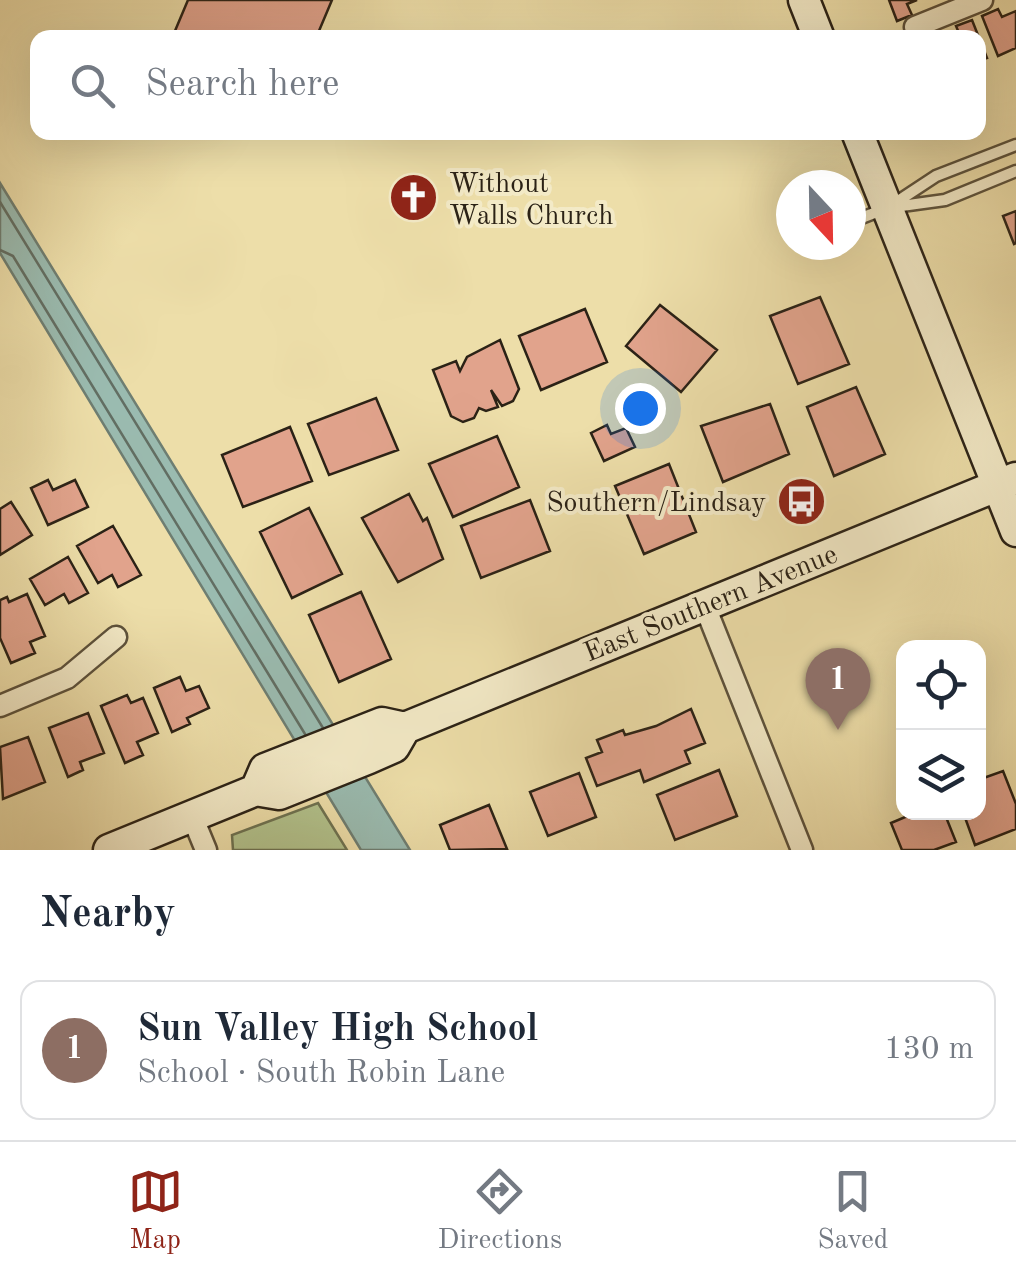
<!DOCTYPE html>
<html lang="en">
<head>
<meta charset="utf-8">
<style>
  :root { --surface:#fff; --page:#f6f6f7; --text:#1f2937; --muted:#747a83; --line:#e0e1e3; --accent:#8f2418 }
  body { margin:0; font-family:"Old Standard TT",serif; background:var(--page); color:var(--text) }
  .controls { position:absolute; right:30px; bottom:30px; display:grid; overflow:hidden; border-radius:20px; box-shadow:0 10px 40px #0002 }
  .controls button { width:90px; height:90px; display:grid; place-items:center; padding:0; border:0; border-bottom:2px solid var(--line); background:var(--surface); color:var(--text); font:50px sans-serif }
  .compass { position:absolute; left:776px; top:170px; width:90px; height:90px; border-radius:50%; background:var(--surface); box-shadow:0 10px 40px #0002; rotate:158deg }
  .you { position:absolute; left:640px; top:408px; width:35px; height:35px; margin:-25px; border:8px solid #fff; border-radius:50%; background:#1a73e8; box-shadow:0 0 0 15px #1a73e833 }
  .badge { display:grid; place-items:center; width:65px; height:65px; border-radius:50%; background:var(--accent); color:#fff; font-size:32px; font-weight:700 }
  .pin { position:absolute; translate:-50% -82px; filter:drop-shadow(0 2px 5px #0008) }
  .pin::after { content:''; position:absolute; top:52px; width:35px; height:30px; background:inherit; clip-path:polygon(0 0,100% 0,50% 100%) }
  .list { margin:0; padding:0; list-style:none }
  h2 { display:flex; justify-content:space-between; align-items:center; height:130px; margin:0; padding:0 40px; font-size:42px }
  h2 small { font-size:32px; font-weight:400; color:var(--muted) }
  .list li { display:grid; grid-template-columns:65px 1fr auto; gap:30px; align-items:center; box-sizing:border-box; height:140px; margin:0 20px 20px; padding:0 20px; border:2px solid var(--line); border-radius:20px }
  .list b { display:block; font-size:38px; white-space:nowrap }
  .list p { margin:0; font-size:32px; white-space:nowrap; color:var(--muted) }
  .list em { font-size:32px; font-style:normal; color:var(--muted) }
  .icon { flex:none; width:55px; height:55px; fill:none; stroke:currentColor; stroke-width:2; stroke-linecap:round; stroke-linejoin:round }
  .map { position:relative; flex:none; width:1016px; height:850px; overflow:hidden }
  .search { position:absolute; background:var(--surface); box-shadow:0 10px 40px #0002; left:30px; right:30px; top:30px; height:110px; display:flex; align-items:center; gap:25px; box-sizing:border-box; padding:0 35px; border-radius:20px; color:var(--muted); font-size:38px }
  .sheet { height:290px; background:var(--surface) }
  nav { display:flex; justify-content:space-around; align-items:center; box-sizing:border-box; height:140px; border-top:2px solid var(--line); background:var(--surface); font-size:28px; color:var(--muted) }
  nav a { display:grid; justify-items:center; gap:5px }
  nav .on { color:var(--accent) }
  .map>svg:first-child { display:block }
</style>
</head>
<body>
<div class="map">
<svg width="1016" height="850" viewBox="0 0 1016 850">
  <rect width="100%" height="100%" fill="#eddea9"/>
  <filter id="stains"><feTurbulence type="fractalNoise" baseFrequency=".002" numOctaves="4"/><feColorMatrix values="0 0 0 0 .2 0 0 0 0 .09 0 0 0 0 .02 0 0 0 .5 -.17"/></filter>
  <radialGradient id="worn" r=".72"><stop offset=".6" stop-color="#630" stop-opacity="0"/><stop offset="1" stop-color="#630" stop-opacity=".3"/></radialGradient>
  <!-- green -->
  <path fill="#b2c28c" stroke="#6e7251" stroke-width="2.5" d="M318,803l29,47h-114l-1,-15z"/>
  <!-- water -->
  <path fill="#9abbb0" stroke="#6e7e72" stroke-width="2.5" d="M0,183l410,667h-49l-361,-597z"/>
  <g fill="none" stroke-linecap="round" stroke-linejoin="round">
    <!-- shore -->
    <path stroke="#626e63" stroke-width="2.5" d="M0,202l323,526
      M0,250l13,6 292,478"/>
  </g>
  <!-- building -->
  <path fill="#e1a38c" stroke="#2b2216" stroke-width="2.5" d="M188,0h144l-16,38h-144z
    M889,0h28l-10,4 5,11 -15,6z
    M998,9l4,8 14,-6v37l-18,8 -16,-40z
    M972,20l15,38 -9,3v-23h-30l11,-5 -3,-7z
    M1016,211v32l-2,1 -11,-28z
    M820,297l29,67 -51,20 -28,-68z
    M660,305l57,45 -36,42 -55,-46z
    M585,309l22,53 -66,28 -22,-54z
    M500,340l19,49 -6,12 -11,5 -11,-16 7,17 -12,4 -7,-3 -5,10 -11,4 -12,-6 -18,-46 23,-9 4,10 7,-14z
    M856,387l29,67 -51,22 -27,-69z
    M376,398l22,52 -69,25 -21,-51z
    M770,404l19,50 -66,28 -22,-56z
    M607,425l4,9 15,-6 9,19 -31,14 -13,-28z
    M290,427l22,54 -69,26 -21,-52z
    M497,436l22,51 -66,30 -24,-53z
    M669,464l27,68 -52,22 -29,-68z
    M48,480l5,10 22,-10 13,27 -40,18 -17,-37z
    M409,494l14,27 4,-3 16,41 -45,23 -36,-64z
    M530,500l20,51 -69,27 -20,-52z
    M11,502l21,33 -32,20v-46z
    M309,508l33,66 -50,24 -32,-66z
    M113,526l28,49 -23,12 -6,-12 -14,8 -21,-37z
    M68,557l20,36 -19,10 -5,-9 -19,11 -15,-26z
    M361,592l30,67 -52,23 -30,-67z
    M27,594l18,42 -15,6 5,11 -24,10 -11,-25v-38l7,-3 2,5z
    M180,677l6,14 13,-5 10,22 -22,10 3,6 -18,8 -18,-44z
    M127,695l4,8 12,-5 15,35 -21,9 6,13 -18,8 -24,-57z
    M691,709l14,34 -20,8 5,12 -46,19 -4,-12 -43,16 -11,-28 16,-6 -5,-12 26,-10 2,5 31,-9z
    M88,713l16,40 -24,9 3,8 -15,7 -19,-49z
    M28,737l17,45 -42,17 -3,-52z
    M719,770l18,46 -62,24 -18,-45z
    M1003,771l13,33v25l-41,16 -12,-33h15v-32z
    M579,773l17,44 -48,19 -18,-44z
    M489,805l18,44 -57,1 -10,-25z
    M917,812h27l12,30 -22,8h-32l-11,-27z"/>
  <g fill="none" stroke-linecap="round" stroke-linejoin="round">
    <defs>
      <path id="lane" d="M892,205l44,-29 80,-31
        M851,222l36,-14 58,-8 71,-29"/>
      <path id="street" d="M915,27l67,-27
        M704,604l98,246
        M0,706l67,-28 49,-41
        M192,816l14,34"/>
      <path id="secondary" d="M804,0l15,38
        M857,132l159,399
        M256,790l9,-21 117,-46 23,5 611,-250
        M109,850l147,-60 23,4 90,-36 25,-11 11,-19"/>
    </defs>
    <!-- lane casing -->
    <use href="#lane" stroke="#5c513b" stroke-width="15"/>
    <!-- street casing -->
    <use href="#street" stroke="#5c513b" stroke-width="25"/>
    <!-- secondary casing -->
    <use href="#secondary" stroke="#2b2216" stroke-width="35"/>
    <!-- lane -->
    <use href="#lane" stroke="#f3eac7" stroke-width="10"/>
    <!-- street -->
    <use href="#street" stroke="#f3eac7" stroke-width="20"/>
    <!-- secondary -->
    <use href="#secondary" stroke="#f3eac7" stroke-width="30"/>
  </g>
  <!-- icons -->
  <defs>
    <symbol id="church-disc" viewBox="-11 -11 22 22"><circle r="9.5" fill="#8f2418" stroke="#f3eac7"/><path d="M-1.2-6h2.4v3.5h3.3v2.4h-3.3V6h-2.4V-.1h-3.3v-2.4h3.3Z" fill="#fff"/></symbol>
    <symbol id="bus-disc" viewBox="-11 -11 22 22"><circle r="9.5" fill="#8f2418" stroke="#f3eac7"/><path d="M-5-6H5V4H4V6H2V4H-2V6H-4V4H-5ZM-3.5-4V0h7V-4ZM-3.5 1.2v1.5H-2V1.2ZM2 1.2v1.5H3.5V1.2Z" fill="#fff"/></symbol>
  </defs>
  <g fill-rule="evenodd">
    <use href="#church-disc" x="386" y="170" width="55" height="55"/>
    <use href="#bus-disc" x="774" y="474" width="55" height="55"/>
  </g>
  <g text-anchor="middle" stroke-width="8" stroke-linejoin="round" paint-order="stroke">
    <!-- poi labels -->
    <g font-size="28" fill="#2b2216" stroke="#f3eac7" text-anchor="start">
      <text x="449" y="192">Without<tspan x="449" dy="32">Walls Church</tspan></text>
      <text x="766" y="511" text-anchor="end">Southern/Lindsay</text>
    </g>
    <!-- street labels -->
    <g font-size="28" fill="#2b2216" stroke="#f3eac7">
      <text transform="translate(710 602) rotate(-22)" y="10">East Southern Avenue</text>
    </g>
  </g>
  <rect width="100%" height="100%" filter="url(#stains)"/>
  <rect width="100%" height="100%" fill="url(#worn)"/>
</svg>
<div class="controls">
<button><svg class="icon" aria-label="locate" viewBox="0 0 24 24"><circle cx="12" cy="12" r="6"/><path d="M12 2v4M12 18v4M2 12h4M18 12h4"/></svg></button>
<button><svg class="icon" aria-label="layers" viewBox="0 0 24 24"><path d="M12 4l9 5-9 5-9-5zM3 14l9 5 9-5"/></svg></button>
</div>
<svg class="compass" viewBox="-18 -18 36 36"><path d="M0-13l5 13h-10z" fill="#e53935"/><path d="M0 13l5-13h-10z" fill="#747a83"/></svg>
<div class="you"></div>
<div class="pin badge" style="left:838px;top:730px;background:#8d6e63">1</div>
<div class="search"><svg class="icon" aria-label="search" viewBox="0 0 24 24"><circle cx="10" cy="10" r="6"/><path d="M15 15l6 6"/></svg>Search here</div>
</div>
<section class="sheet">
<h2>Nearby<small></small></h2>
<ul class="list">
<li><span class="badge" style="background:#8d6e63">1</span><div><b>Sun Valley High School</b><p>School · South Robin Lane</p></div><em>130 m</em></li>
</ul>
</section>
<nav>
<a class="on"><svg class="icon" aria-label="map" viewBox="0 0 24 24"><path d="M3 6l6-2 6 2 6-2v14l-6 2-6-2-6 2zM9 4v14M15 6v14"/></svg>Map</a>
<a><svg class="icon" aria-label="directions" viewBox="0 0 24 24"><path d="M12 3l9 9-9 9-9-9zM9 14v-3h6M13 9l2 2-2 2"/></svg>Directions</a>
<a><svg class="icon" aria-label="saved" viewBox="0 0 24 24"><path d="M7 4h10v16l-5-4-5 4z"/></svg>Saved</a>
</nav>
</body>
</html>
